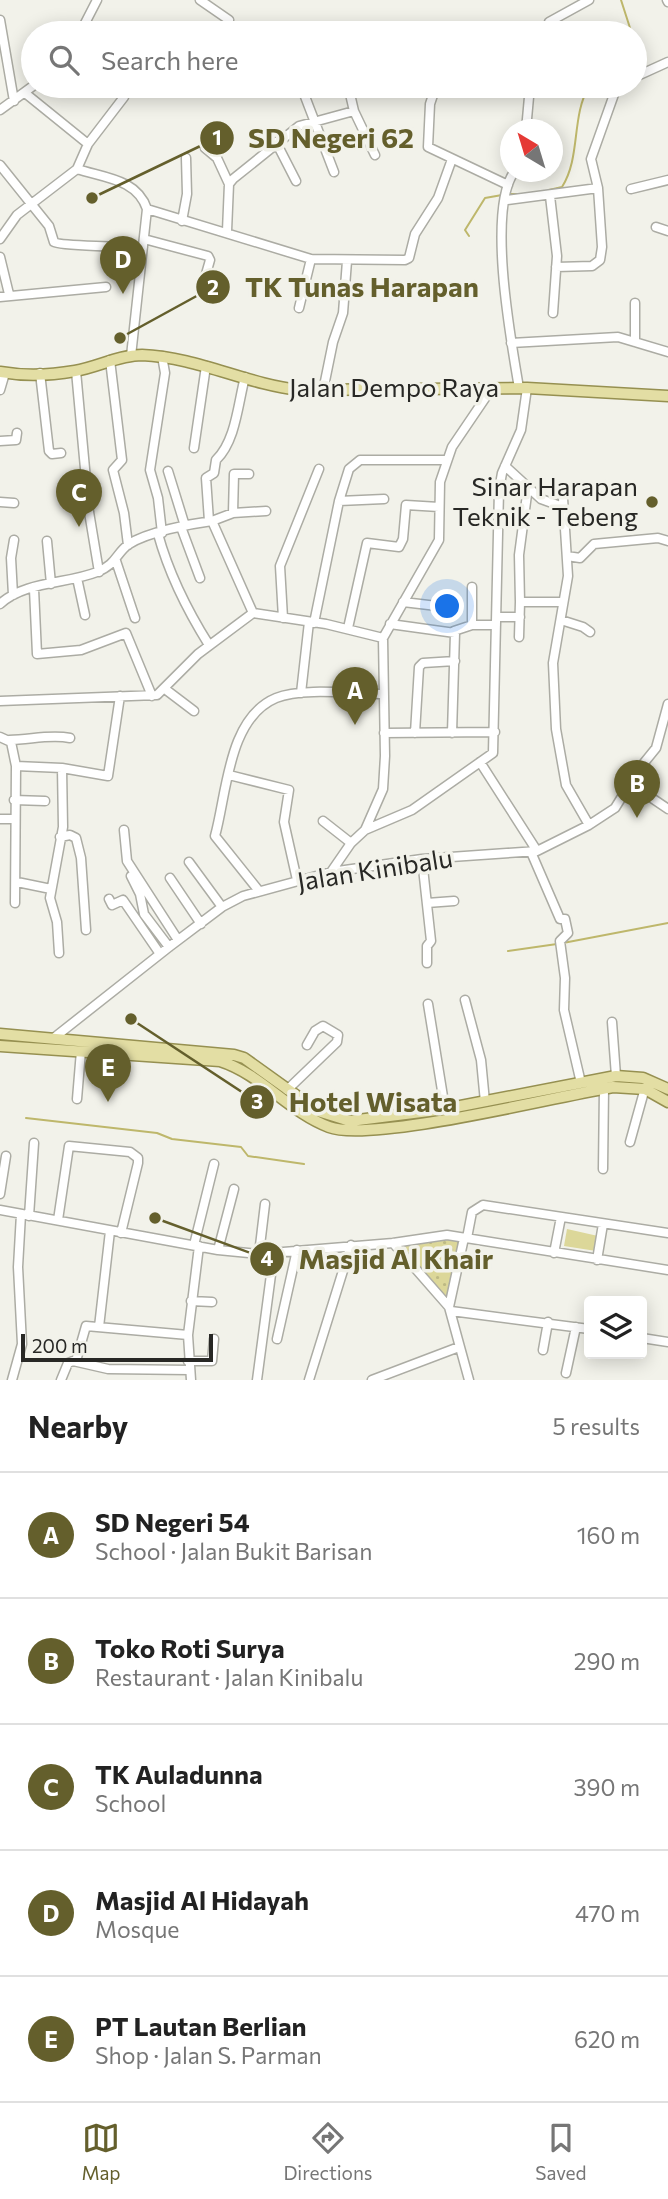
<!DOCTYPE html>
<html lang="en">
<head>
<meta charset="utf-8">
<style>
  :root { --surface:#fff; --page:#f6f6f6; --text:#222; --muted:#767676; --line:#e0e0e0; --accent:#645f2c }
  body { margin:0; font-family:Commissioner,sans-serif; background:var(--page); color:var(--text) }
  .controls { position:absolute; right:21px; bottom:21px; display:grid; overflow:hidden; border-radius:7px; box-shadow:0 4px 18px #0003 }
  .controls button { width:63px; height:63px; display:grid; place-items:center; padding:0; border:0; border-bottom:2px solid var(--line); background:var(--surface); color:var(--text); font:35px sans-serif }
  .compass { position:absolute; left:500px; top:119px; width:63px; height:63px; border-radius:50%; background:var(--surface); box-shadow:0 4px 18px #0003; rotate:322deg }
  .scale { position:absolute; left:21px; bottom:18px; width:192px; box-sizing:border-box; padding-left:7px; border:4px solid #282825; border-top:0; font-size:19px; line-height:24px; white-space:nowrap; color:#282825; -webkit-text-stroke:5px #f2f2ea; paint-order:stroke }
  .you { position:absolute; left:448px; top:607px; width:24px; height:24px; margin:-18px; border:5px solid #fff; border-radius:50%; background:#1a73e8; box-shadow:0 0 0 10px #1a73e833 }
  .badge { display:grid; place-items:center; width:46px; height:46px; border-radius:50%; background:var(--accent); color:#fff; font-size:23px; font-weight:700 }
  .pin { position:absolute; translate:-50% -58px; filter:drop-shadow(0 2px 4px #0008) }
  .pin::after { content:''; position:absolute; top:37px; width:24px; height:21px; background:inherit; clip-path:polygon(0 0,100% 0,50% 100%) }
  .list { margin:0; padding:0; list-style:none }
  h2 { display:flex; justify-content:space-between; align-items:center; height:91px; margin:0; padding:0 28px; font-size:30px }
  h2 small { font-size:23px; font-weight:400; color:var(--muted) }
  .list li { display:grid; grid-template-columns:46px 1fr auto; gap:21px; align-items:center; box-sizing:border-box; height:126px; padding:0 28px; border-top:2px solid var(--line) }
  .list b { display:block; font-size:26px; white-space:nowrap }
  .list p { margin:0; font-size:23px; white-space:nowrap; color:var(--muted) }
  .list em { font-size:23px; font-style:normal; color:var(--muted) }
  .icon { flex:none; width:38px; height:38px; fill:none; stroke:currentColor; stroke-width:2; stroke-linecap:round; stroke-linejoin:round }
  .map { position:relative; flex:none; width:668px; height:1380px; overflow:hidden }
  .search { position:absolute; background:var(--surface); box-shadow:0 4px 18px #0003; left:21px; right:21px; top:21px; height:77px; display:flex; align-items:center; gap:18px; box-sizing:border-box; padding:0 24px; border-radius:38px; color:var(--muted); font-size:26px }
  .sheet { height:721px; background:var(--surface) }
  nav { display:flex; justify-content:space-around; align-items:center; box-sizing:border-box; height:98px; border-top:2px solid var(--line); background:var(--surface); font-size:19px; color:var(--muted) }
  nav a { display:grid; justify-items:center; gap:4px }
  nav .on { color:var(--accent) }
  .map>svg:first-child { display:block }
</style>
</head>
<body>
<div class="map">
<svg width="668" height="1380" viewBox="0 0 668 1380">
  <defs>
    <pattern id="garden-dots" width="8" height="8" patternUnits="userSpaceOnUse" patternTransform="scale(1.75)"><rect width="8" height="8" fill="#dcd799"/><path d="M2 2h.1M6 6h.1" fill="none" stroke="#bdb984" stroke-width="1.8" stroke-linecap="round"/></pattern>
  </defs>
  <rect width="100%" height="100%" fill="#f2f2ea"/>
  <!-- grass -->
  <path fill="#dcd799" d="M567,1229l31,7 -2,15 -32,-5z"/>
  <!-- garden -->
  <path fill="url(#garden-dots)" d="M464,1238l-13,70 -52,-62z"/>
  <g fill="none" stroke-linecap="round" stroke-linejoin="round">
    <!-- stream -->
    <path stroke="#beb76b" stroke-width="2" d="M621,0l10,31 -5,2
      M549,190l13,-3c19,-30 9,-70 27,-101
      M508,194h11
      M469,236l-4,-6 20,-32 17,-3
      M563,943l105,-20
      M508,951l49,-7
      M26,1118l131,15 15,6 69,8 7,9 56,8"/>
    <defs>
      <path id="minor" d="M200,0l29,20
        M667,0l1,2
        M0,20l14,81
        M80,33l17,-33
        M405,33l3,-1
        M547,33l2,-11 40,-22
        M635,77l33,-15
        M301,86l33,86
        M436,86l-6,18 -2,43 80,38
        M25,93l63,51
        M0,110l33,-24
        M354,111l-4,-17 16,-5v-3
        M526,130l4,-44
        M276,142l20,39
        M205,148l12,10 12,26
        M0,165l49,61 5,16c6,4 76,5 89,5
        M77,169c28,9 60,10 70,40
        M514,172c-27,39 -3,169 5,216
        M631,189l37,-9
        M550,196l7,60 -4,57
        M507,200l91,-12 -7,-29 26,-73
        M182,221l5,-27 -1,-36
        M656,227l12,4
        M227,231l2,-47 4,-5 66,-53 55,-15 21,44
        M0,239l17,-24 60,-46 11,-25 36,-47
        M144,239l64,17 2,4 -6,21
        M0,257l9,37
        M556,267l36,-1 8,-6 2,-13 -4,-59
        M0,297l106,-10
        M299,308l12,-49
        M635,342v-39
        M511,343l107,-6 50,15
        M131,356l16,-147 164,50 94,1 4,-2 6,-24 23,-36 14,-39
        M110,360l12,100 -9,10 11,43 4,32
        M76,371l13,141 10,60
        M40,373l9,78 3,3 9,-1
        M0,390l5,-17
        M323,391l10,-49 10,-29 4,-52
        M0,441l16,-1 1,-7
        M194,448l12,-82
        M505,466l36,33 22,8
        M168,471l17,55
        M563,498l5,78 -15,87 3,66 10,56 23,40
        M339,501l10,-32 11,-9h87
        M0,502l14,1
        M233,513l1,-39h15
        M209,521l-3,-43 8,-5 2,-13c20,-19 22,-57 29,-83
        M212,521l21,-8 33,-2
        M181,527l19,51
        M162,533l-4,-35 -8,-28 15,-97 -3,-17
        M158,534c11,40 29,76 51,111
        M47,541l4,43
        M567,556l13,2 14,-14 64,-6 10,3
        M116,561l19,57
        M77,578l8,37
        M34,589l3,65 44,-4 45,-17 26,63
        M13,595l-2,-37 3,-18
        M403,602l34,4
        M520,602l-1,-47 9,-68
        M0,604c25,-23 67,-20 97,-32 20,-8 19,-19 32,-28 19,-12 60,-20 83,-23l41,92 73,11 57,14
        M497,617h23
        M283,618l-3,-52 39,-97
        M561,620l22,7 7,5
        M314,623l25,-122 45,-2
        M390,624l65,9 -3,100
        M472,625v-38
        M348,628l19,-85 32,4 4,-8 3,-34 33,2
        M454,631l18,-6h24
        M519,637l1,-35h43
        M165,689l29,22
        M301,693l8,-71
        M0,701l157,-6 41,-41 55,-41
        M384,733l111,-1
        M415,733l4,-66 4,-4 32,-2
        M0,737l11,5 5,24 -1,137
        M9,740c21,0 40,-6 61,-2
        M480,762l57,89
        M16,766l46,2
        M229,775l60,15 -5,32 13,58
        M631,784l37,25
        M14,800l31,1
        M0,819h15
        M323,821l28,22
        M124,830l3,31 51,79
        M365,830l47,-20 81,-57 6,-263 3,-17 19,-43 6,-42
        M60,837l10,-2 6,3 5,20 5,72
        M531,852l29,67h5l3,14 -8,8 5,37 -1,32 17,73
        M422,859l9,82 -4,5v17
        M189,862l33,45
        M331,872l20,-29 14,-13 18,-41 2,-33 -2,-118 56,-98 1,-58 12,-35 40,-59
        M131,876l9,18 4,20 25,33
        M170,878l31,46
        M17,882l34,7
        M259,891l-44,-55c12,-43 13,-118 61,-138 26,-11 79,-4 108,-4
        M109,899l3,6 11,-5 37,54
        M427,903l27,-2
        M59,953l-2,-31 -7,-24 13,-71 -1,-59 46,8 12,-80
        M465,1000l16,60 4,42
        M428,1004l17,105
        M612,1022l4,54
        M55,1037l114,-90 53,-40 21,-11 88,-24 91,-13 115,-8 52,-26 26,-17 24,-39 17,-21 12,-44
        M287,1090l50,-48 1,-7 -15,-9 -8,5 -8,14
        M77,1099l4,-48
        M630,1142l15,-54
        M603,1169l1,-81
        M0,1194l6,-38
        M0,1210l218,40 41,4 134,-11 54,-8 221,35
        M29,1216l5,-73
        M58,1220l11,-74 61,6 8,6v5l-17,70
        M464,1238l-15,69 20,73
        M467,1238l5,-26 11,-7 185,28
        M393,1243l56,64
        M194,1245l20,-81
        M218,1250l16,-61
        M554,1253l7,-36
        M259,1254l6,-50
        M597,1260l6,-36
        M191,1301l21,1
        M451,1311l138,18
        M99,1327l11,-96
        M642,1338l26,4
        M277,1339l20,-89
        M543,1350l5,-28
        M76,1361l10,-35 102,9
        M188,1361h24l2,-22
        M566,1373l10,-46
        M12,1380l10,-36 -4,-77 3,-53
        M61,1380l7,-17 5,-2 35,8 81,1
        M191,1380l-3,-45 11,-89
        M257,1380l17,-128
        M309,1380l42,-135
        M372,1380l87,-33"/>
      <path id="major" d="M0,372c23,4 52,3 75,-1 23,-4 44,-16 67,-16 55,2 104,29 157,35l228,-2 141,8
        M0,1034l234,21 10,3 74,53 32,10 95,-12 171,-33 27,2 25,11
        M0,1046l220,15c41,13 69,51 109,66 42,16 229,-31 284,-40l32,2 23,13"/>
    </defs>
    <!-- minor casing -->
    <use href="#minor" stroke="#acaca4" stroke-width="11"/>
    <!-- major casing -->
    <use href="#major" stroke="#969051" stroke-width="13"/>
    <!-- minor -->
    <use href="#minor" stroke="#fff" stroke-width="8"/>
    <!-- major -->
    <use href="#major" stroke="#e3dea4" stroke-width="10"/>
  </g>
  <!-- markers -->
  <circle fill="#645f2c" stroke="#f2f2ea" stroke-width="2.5" cx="652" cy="502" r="7"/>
  <g text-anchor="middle" stroke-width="7" stroke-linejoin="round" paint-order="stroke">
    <!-- street labels -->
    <g font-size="26" fill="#282825" stroke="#f2f2ea">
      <text x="394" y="397">Jalan Dempo Raya</text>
      <text transform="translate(375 870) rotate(-9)" y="9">Jalan Kinibalu</text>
    </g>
    <!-- poi labels -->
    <g font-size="26" fill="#282825" stroke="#f2f2ea" text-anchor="end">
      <text x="638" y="496">Sinar Harapan<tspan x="638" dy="30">Teknik - Tebeng</tspan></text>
    </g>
  </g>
  <!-- callouts -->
  <path fill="none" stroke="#645f2c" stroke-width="2.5" d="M92 198L217 138M120 338L213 287M131 1019L257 1102M155 1218L267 1259"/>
  <g fill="#645f2c" stroke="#f2f2ea" stroke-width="2.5">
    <circle cx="92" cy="198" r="7"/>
    <circle cx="120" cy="338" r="7"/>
    <circle cx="131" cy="1019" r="7"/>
    <circle cx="155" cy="1218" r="7"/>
    <circle cx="217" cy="138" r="18"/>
    <circle cx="213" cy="287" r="18"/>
    <circle cx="257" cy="1102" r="18"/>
    <circle cx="267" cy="1259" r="18"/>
  </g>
  <g font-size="21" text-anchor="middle" font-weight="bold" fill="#fff">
    <text x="217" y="145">1</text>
    <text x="213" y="295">2</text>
    <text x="257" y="1109">3</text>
    <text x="267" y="1266">4</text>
  </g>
  <g font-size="28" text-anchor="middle" font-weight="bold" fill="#645f2c" stroke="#f2f2ea" stroke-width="7" stroke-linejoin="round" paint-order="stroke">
    <text x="331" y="148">SD Negeri 62</text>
    <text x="362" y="297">TK Tunas Harapan</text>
    <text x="373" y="1112">Hotel Wisata</text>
    <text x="396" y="1269">Masjid Al Khair</text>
  </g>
</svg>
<div class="controls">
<button><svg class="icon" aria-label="layers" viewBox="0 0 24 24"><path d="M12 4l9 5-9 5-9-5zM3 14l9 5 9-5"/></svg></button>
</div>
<svg class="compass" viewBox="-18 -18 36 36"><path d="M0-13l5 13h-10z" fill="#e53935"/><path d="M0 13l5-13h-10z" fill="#767676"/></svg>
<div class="scale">200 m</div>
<div class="you"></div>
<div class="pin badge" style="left:355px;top:725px">A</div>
<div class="pin badge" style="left:637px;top:818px">B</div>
<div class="pin badge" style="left:79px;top:527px">C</div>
<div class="pin badge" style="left:123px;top:294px">D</div>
<div class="pin badge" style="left:108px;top:1102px">E</div>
<div class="search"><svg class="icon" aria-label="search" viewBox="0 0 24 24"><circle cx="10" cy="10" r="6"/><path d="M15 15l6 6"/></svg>Search here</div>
</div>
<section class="sheet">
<h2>Nearby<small>5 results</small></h2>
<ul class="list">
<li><span class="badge">A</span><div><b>SD Negeri 54</b><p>School · Jalan Bukit Barisan</p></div><em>160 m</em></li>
<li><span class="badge">B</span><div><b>Toko Roti Surya</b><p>Restaurant · Jalan Kinibalu</p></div><em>290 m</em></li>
<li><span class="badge">C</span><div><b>TK Auladunna</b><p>School</p></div><em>390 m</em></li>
<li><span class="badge">D</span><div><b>Masjid Al Hidayah</b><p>Mosque</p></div><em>470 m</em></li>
<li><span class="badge">E</span><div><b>PT Lautan Berlian</b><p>Shop · Jalan S. Parman</p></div><em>620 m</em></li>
</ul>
</section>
<nav>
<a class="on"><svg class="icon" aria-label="map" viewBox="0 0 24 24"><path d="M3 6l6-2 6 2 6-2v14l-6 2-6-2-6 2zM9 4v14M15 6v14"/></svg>Map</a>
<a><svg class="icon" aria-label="directions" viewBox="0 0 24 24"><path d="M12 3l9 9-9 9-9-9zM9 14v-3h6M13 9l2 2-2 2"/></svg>Directions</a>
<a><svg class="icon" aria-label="saved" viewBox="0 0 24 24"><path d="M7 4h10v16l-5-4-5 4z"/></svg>Saved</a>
</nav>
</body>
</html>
